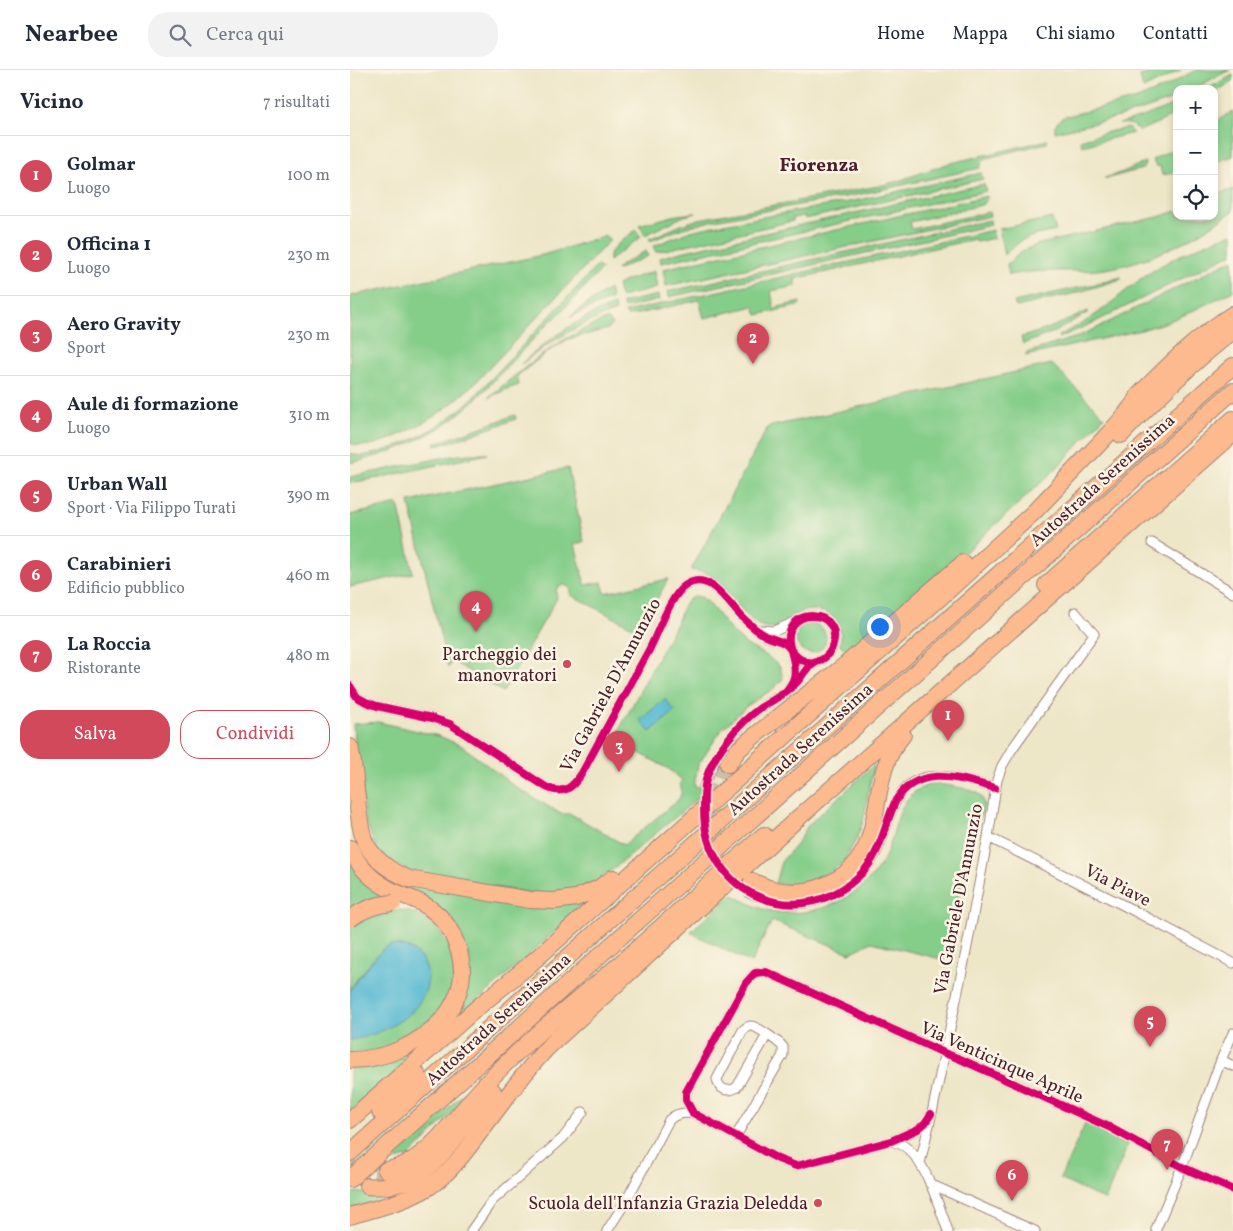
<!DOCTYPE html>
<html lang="it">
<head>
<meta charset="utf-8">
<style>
  :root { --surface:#fff; --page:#f2f2f3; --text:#1f2937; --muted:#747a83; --line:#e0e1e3; --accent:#d1495b }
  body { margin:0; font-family:Vollkorn,serif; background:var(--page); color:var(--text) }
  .controls { position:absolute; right:15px; top:15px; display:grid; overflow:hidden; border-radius:10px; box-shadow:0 2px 8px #0003 }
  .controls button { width:45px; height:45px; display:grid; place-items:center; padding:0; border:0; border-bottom:1px solid var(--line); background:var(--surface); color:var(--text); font:25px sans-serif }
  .you { position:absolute; left:529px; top:556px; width:18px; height:18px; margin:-12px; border:4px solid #fff; border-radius:50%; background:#1a73e8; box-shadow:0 0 0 8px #1a73e833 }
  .badge { display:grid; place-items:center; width:32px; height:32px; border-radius:50%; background:var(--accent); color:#fff; font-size:16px; font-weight:700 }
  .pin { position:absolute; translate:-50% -41px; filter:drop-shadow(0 1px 2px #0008) }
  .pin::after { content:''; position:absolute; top:26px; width:18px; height:15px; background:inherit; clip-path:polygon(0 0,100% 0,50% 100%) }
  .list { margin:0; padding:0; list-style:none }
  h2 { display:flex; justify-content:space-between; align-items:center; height:65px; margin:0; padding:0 20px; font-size:21px }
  h2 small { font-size:16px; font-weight:400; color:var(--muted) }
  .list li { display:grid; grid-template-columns:32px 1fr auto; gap:15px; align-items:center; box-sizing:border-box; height:80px; padding:0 20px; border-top:1px solid var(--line) }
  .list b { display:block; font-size:19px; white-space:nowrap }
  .list p { margin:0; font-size:16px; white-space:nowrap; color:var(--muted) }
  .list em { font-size:16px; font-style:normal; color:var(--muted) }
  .actions { display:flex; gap:10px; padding:15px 20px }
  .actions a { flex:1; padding:11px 0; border:1px solid var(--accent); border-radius:20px; text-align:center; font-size:18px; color:var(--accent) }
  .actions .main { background:var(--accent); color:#fff }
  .icon { flex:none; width:28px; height:28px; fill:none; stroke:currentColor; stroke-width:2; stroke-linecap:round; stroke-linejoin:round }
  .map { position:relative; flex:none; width:883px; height:1161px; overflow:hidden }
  header { display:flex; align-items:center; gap:30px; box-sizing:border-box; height:70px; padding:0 25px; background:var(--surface); border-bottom:1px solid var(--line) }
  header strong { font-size:24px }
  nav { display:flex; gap:28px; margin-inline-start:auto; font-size:18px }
  .search { width:350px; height:45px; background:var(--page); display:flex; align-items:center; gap:12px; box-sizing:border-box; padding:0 18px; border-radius:20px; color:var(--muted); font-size:19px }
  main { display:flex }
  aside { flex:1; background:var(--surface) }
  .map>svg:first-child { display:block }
</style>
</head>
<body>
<header>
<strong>Nearbee</strong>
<div class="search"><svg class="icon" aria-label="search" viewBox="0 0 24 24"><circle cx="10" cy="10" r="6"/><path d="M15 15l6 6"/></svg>Cerca qui</div>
<nav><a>Home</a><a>Mappa</a><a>Chi siamo</a><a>Contatti</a></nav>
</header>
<main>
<aside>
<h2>Vicino<small>7 risultati</small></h2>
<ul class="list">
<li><span class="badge">1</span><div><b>Golmar</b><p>Luogo</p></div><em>100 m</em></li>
<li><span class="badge">2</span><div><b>Officina 1</b><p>Luogo</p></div><em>230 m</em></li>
<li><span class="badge">3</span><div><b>Aero Gravity</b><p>Sport</p></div><em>230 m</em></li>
<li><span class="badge">4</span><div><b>Aule di formazione</b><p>Luogo</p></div><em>310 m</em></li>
<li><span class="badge">5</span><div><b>Urban Wall</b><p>Sport · Via Filippo Turati</p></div><em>390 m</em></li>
<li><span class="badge">6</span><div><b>Carabinieri</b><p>Edificio pubblico</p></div><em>460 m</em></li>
<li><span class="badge">7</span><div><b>La Roccia</b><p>Ristorante</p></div><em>480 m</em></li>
</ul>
<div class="actions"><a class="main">Salva</a><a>Condividi</a></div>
</aside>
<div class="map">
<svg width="883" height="1161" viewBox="0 0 883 1161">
  <rect width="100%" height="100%" fill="#fcf5e5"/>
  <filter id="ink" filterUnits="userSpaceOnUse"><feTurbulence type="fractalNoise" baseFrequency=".02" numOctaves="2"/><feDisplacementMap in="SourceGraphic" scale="10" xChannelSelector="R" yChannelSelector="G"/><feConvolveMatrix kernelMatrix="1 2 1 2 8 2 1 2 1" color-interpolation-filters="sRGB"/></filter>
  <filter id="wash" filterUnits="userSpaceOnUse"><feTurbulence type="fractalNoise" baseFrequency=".0096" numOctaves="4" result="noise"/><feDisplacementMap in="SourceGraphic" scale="20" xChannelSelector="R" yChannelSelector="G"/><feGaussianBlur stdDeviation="1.12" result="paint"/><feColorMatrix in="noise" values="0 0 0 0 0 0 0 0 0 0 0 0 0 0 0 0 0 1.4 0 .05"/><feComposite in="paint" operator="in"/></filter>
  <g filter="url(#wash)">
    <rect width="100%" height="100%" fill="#ede6c7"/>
    <!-- green -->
    <path fill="#85ce8a" stroke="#68765a" d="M814,0h17l-38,19 -3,-13z
      M846,0h34l-37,19h-16v8c-40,17 -80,26 -122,35v-7l8,-8 74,-18 24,-10z
      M883,5v6l-19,12v-4h-7z
      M827,33v11l-17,8 -21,9c-6,-7 -11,-8 -20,-7l26,-8z
      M883,41v45l-19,7v-40z
      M778,58l5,5 -51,13 -2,-6 32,-9z
      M698,70l-1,3 -61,15 -4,4 -2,6 -119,26 -142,25 -36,9 -33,13 -1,-2 32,-14 18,-6 180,-33 19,-5 49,-17z
      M827,77v25l-15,3 -2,-9h-4l-4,-6z
      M795,92l-1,5 -2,2 -37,10v-1l18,-6z
      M631,103l2,6 -178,40 -1,-3 -11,2v3l-137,31 -3,-6 38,-15 22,-5 146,-26z
      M634,114l2,7 -325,72 -2,-5 22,-6z
      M883,119v22c-38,28 -88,54 -136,59 -29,2 -59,-1 -88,5l-2,-11 17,-14 15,-6 119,-27 19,-6v5h37v-20z
      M637,126c0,5 -2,7 -6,9l-71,17 2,7 77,-17 1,4 -324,70 -3,-17z
      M346,143l-12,3 -39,19 -6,-10 38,-10z
      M702,148l4,13 -20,4 -14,5 -18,15 -5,-26z
      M640,150l1,5 -322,72 -2,-5z
      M286,160l5,7 -22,16 -10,8v-7l11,-12z
      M643,160l1,8 -18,4 -1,-3 -180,40 1,7 -25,5 3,17 26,-6v2l-3,2 -40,9 -3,-9 -50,12 -5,-18 -70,16 -3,-1 -1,-3z
      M883,163v20l-138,69 -36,16 -1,-2c14,-7 28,-14 40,-23 17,-12 31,-26 48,-38 27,-18 57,-31 87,-42z
      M255,166l5,4 -133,141c-28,27 -53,45 -90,59 -11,4 -26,9 -37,3v-147l193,-41z
      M296,181l2,5 -31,14 -1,-1 12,-8z
      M883,189v32l-49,24 -20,8 -23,7 -115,26v-3l51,-16 24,-11z
      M247,196l5,3 -47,49 -6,4 -3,4c-16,16 -32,33 -47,49 -16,17 -32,34 -51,47 -30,20 -63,34 -98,41v-10l10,3 7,-1c42,-9 78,-30 109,-60z
      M304,201l3,17 -37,9 -3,-12 11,-5z
      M771,207v2l-45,14 -60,14 -2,-5 94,-21z
      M259,219l3,10 -27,11 -16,8 15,-12z
      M308,225l1,5 -35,8 -2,-5z
      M264,235l2,6c-37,12 -64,30 -95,53 28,-25 57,-46 93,-59z
      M738,241l1,1 -35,20 -31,12 -2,-7c24,-6 45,-16 67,-26z
      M258,249l4,4v2l-4,4 -40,10 -19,12 -32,25 2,9 -12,4 -19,9c37,-31 74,-63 120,-79z
      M702,294l52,53 -47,51 -150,138 -55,47 -12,-8c2,-11 1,-20 -8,-28 -10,-8 -25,-10 -36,-2 -3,2 -6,5 -9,8 -7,5 -17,6 -25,3 -8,-2 -13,-9 -18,-14 -10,-11 -25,-32 -38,-39 -4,-2 -10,-2 -15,-3l77,-143z
      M165,345l1,4 -62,22 -19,5 -1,-2z
      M118,384h19l-109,24 -28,5v-6l95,-20z
      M218,398l16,74 -9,2 10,41 17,-3 3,11 63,-14 -28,52 -69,-36v-5l-4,-4c-5,-2 -9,0 -11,5l1,7 -54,94 -51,-31 -4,7 -39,-166z
      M48,434l15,69 -63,14v-72z
      M345,526l6,1 7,5 24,30 15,13 20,11 13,11 3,12 -9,9 -27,18 -25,23 -24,36 -4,21 15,3 -98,82 -17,12 -18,8 -21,5 -25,-3 -114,-20 -14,-5 -24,-16 -13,-32 -12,-96 25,-2 61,14 23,10 55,42 44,26h10l53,31 55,-46c3,-6 3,-9 1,-16l2,-3 -13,-11 -50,-27 -3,-6 63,-118c3,-10 6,-18 16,-22z
      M446 568a15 15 0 1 1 30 0a15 15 0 1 1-30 0Z
      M524,695l-11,57 -7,18 -13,23 -30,20 -20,2 -18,-2 6,-21 15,-17 13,-21z
      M583,714c9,0 40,5 46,10 3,3 5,7 5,11 0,9 -8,16 -11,24l-28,131 -73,-18 -22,11 -78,-32 -21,42 -61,-31 42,-38c12,7 23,13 35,16 45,11 96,-11 117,-51 15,-29 10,-67 49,-75z
      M5,759l30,43 204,29 -155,139 -84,72v-44l76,-25 43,-86c-3,-12 -10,-32 -20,-41 -5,-4 -11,-6 -17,-10 -25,-14 -70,-35 -76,-66 -1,-3 -1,-7 -1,-11z
      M0,788l43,39v13c46,-1 78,53 52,94 -14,22 -46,42 -72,47 -8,1 -15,1 -23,2v-13c24,-4 44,-14 63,-29l2,-59 -6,-4 -10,-3 -19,7 -23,27 -7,12z
      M158,984l-98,102 -23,7z
      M736,1052l43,20 -24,58 -45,-21z
      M4,1122l16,2 23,-1v2l-43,14v-13z"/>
    <!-- water -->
    <path fill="#55b9d3" stroke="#506c7f" d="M315,629l10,12 -25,21 -10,-12z
      M42,875c19,0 35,13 36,32 0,12 -8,27 -16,34 -17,16 -40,26 -62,29v-49l7,-12 23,-27 6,-5z"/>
  </g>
  <g filter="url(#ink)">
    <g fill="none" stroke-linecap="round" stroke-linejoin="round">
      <!-- street-tunnel -->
      <path stroke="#ccbea8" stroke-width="9" stroke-dasharray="9 4.5" stroke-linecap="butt" d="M354,717c0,13 -1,27 1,39 5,28 21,52 44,67"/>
      <!-- highway-tunnel -->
      <path stroke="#ccbea8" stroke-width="16" stroke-dasharray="16 8" stroke-linecap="butt" d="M378,694c-24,33 -16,84 14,110
        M0,1098l17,3 19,-1"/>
      <defs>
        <path id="street" d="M802,473l81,50
          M410,560l14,1 21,-9
          M0,616l7,11 9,5 11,4 55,12 18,6 96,63c18,9 27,0 36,-14 22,-41 45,-82 67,-123 9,-17 22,-56 37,-65 25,-16 44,22 59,35 6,6 14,12 21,16 6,3 12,4 18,7 6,4 9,12 16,16 33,18 51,-42 12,-43 -8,0 -15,3 -19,10 -12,16 6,33 1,51 -1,5 -4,9 -7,13
          M354,717c9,-30 29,-59 55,-78 11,-8 24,-14 35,-24 5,-4 7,-10 12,-15 3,-4 8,-6 12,-9
          M638,767l135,68 110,58
          M399,823c13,5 26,10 41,11 34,1 68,-19 85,-49 14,-25 14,-65 45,-76 22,-8 53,3 75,9
          M871,990l12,6
          M581,1044l-6,9 -7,6 -27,12 -95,25 -18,-7 -85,-46 -7,-13v-8l60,-109 9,-10 11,-1 178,81 16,6 149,68 73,40 51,23
          M386,1066l47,-81v-8c-4,-5 -26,-21 -32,-21 -4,0 -5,2 -8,4l-26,49c2,11 11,14 20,8l30,-52
          M541,1071c9,2 17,6 23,14 15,18 26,54 34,76
          M570,1093l13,-55 31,-146 24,-125 9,-57 5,-14 10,-17 82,-115 -19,-22
          M580,1114l105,47
          M806,1159l26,-62 39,-107 12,-27
          M121,1161l21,-30 71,-63 20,-26
          M257,1161l19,-30 43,-81c7,-7 14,-7 24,-7"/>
        <path id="highway" d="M788,326c29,-30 59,-59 95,-82
          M771,365c35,-37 71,-73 112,-104
          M696,515l187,-166
          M0,677c3,14 5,28 6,42 2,16 3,43 11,57 10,16 25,26 42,33l121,21 24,1 22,-3 23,-10 14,-10
          M378,694l10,-14 15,-13 92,-72 118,-102
          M0,778c8,18 22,32 39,41 7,4 14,6 21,9 19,7 33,18 42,36 6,12 10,24 10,37 0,18 -8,35 -20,49 -24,25 -57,40 -92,40
          M402,811c20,11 44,14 66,7 80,-28 41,-103 85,-153
          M30,1042l37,-38
          M0,1050l128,-113 50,-41 424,-379 82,-75 65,-68 23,-25 23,-30
          M0,1083l266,-239 617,-548
          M36,1100c38,-4 69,-53 93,-79 41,-45 89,-83 135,-122 50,-44 100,-90 150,-134
          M0,1109l496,-444 387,-344
          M17,1116c45,5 67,-21 92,-53 12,-14 23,-28 34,-42
          M0,1146c26,-8 55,-14 79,-29 21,-14 36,-35 51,-55 22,-29 44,-60 69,-86l248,-227 436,-385"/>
      </defs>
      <!-- street casing -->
      <use href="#street" stroke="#9c8279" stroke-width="11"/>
      <!-- highway casing -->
      <use href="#highway" stroke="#9c8279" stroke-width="18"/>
      <!-- street -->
      <use href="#street" stroke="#fff" stroke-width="9"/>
      <!-- highway -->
      <use href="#highway" stroke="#fcba8e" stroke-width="16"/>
      <defs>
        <path id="highway-bridge" d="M0,849c13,-10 27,-15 43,-16"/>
      </defs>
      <!-- highway-bridge casing -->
      <use href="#highway-bridge" stroke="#9c8279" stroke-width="18" stroke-linecap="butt"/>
      <!-- highway-bridge -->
      <use href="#highway-bridge" stroke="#fcba8e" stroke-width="16"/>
      <defs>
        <path id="cycleway" d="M468,591c-4,3 -9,5 -12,9 -4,5 -7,11 -12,15 -10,9 -22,16 -34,23 -21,15 -45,44 -53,68 -4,12 -3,22 -3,34 0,86 96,125 157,64 20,-20 23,-49 35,-74 24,-37 65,-21 99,-12
          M0,616l7,11 9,5 11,4 55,12 18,6 96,63c18,9 27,0 36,-14 22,-41 45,-82 67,-123 9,-17 22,-56 37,-65 25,-16 44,22 59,35 6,6 14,12 21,16 6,3 12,4 18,7 6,4 9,12 16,16 33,18 51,-42 12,-43 -8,0 -15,3 -19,10 -12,16 6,33 1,51 -1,5 -4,9 -7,13
          M581,1044l-6,9 -7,6 -27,12 -95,25 -18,-7 -85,-46 -7,-13v-8l60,-109 9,-10 11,-1 178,81 16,6 149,68 73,40 51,23"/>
      </defs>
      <!-- cycleway casing -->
      <use href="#cycleway" stroke="#fcf5e5" stroke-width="11"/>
      <!-- cycleway -->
      <use href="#cycleway" stroke="#d6006c" stroke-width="8"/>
    </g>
  </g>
  <!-- markers -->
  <g fill="#d1495b" stroke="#fcf5e5" stroke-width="2">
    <circle cx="217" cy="594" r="5"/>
    <circle cx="468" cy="1133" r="5"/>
  </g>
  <g text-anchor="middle" stroke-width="5" stroke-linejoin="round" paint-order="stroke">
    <!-- street labels -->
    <g font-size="18" fill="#4a1f2b" stroke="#fcf5e5">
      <text transform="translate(752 410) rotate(-42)" y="6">Autostrada Serenissima</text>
      <text transform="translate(260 615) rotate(-62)" y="6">Via Gabriele D'Annunzio</text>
      <text transform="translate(450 679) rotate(-42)" y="6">Autostrada Serenissima</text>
      <text transform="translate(768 815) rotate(27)" y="6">Via Piave</text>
      <text transform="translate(608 829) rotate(-79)" y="6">Via Gabriele D'Annunzio</text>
      <text transform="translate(148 949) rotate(-42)" y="6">Autostrada Serenissima</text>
      <text transform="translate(652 992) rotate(24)" y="6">Via Venticinque Aprile</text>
    </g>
    <!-- poi labels -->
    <g font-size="18" fill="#4a1f2b" stroke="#fcf5e5" text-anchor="end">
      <text x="207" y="590">Parcheggio dei<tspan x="207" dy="21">manovratori</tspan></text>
      <text x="458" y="1139">Scuola dell'Infanzia Grazia Deledda</text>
    </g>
    <!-- neighbourhood labels -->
    <g font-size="19" font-weight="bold" fill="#4a1f2b" stroke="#fcf5e5">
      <text x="469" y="101">Fiorenza</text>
    </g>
  </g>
</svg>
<div class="controls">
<button>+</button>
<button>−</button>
<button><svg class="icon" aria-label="locate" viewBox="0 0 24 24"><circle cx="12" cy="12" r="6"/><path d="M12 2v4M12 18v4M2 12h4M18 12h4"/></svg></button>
</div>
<div class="you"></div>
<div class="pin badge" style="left:598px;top:671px">1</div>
<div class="pin badge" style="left:403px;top:294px">2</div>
<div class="pin badge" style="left:269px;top:702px">3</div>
<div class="pin badge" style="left:126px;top:562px">4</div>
<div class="pin badge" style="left:800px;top:977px">5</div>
<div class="pin badge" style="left:662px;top:1131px">6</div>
<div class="pin badge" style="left:817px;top:1100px">7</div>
</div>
</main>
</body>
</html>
